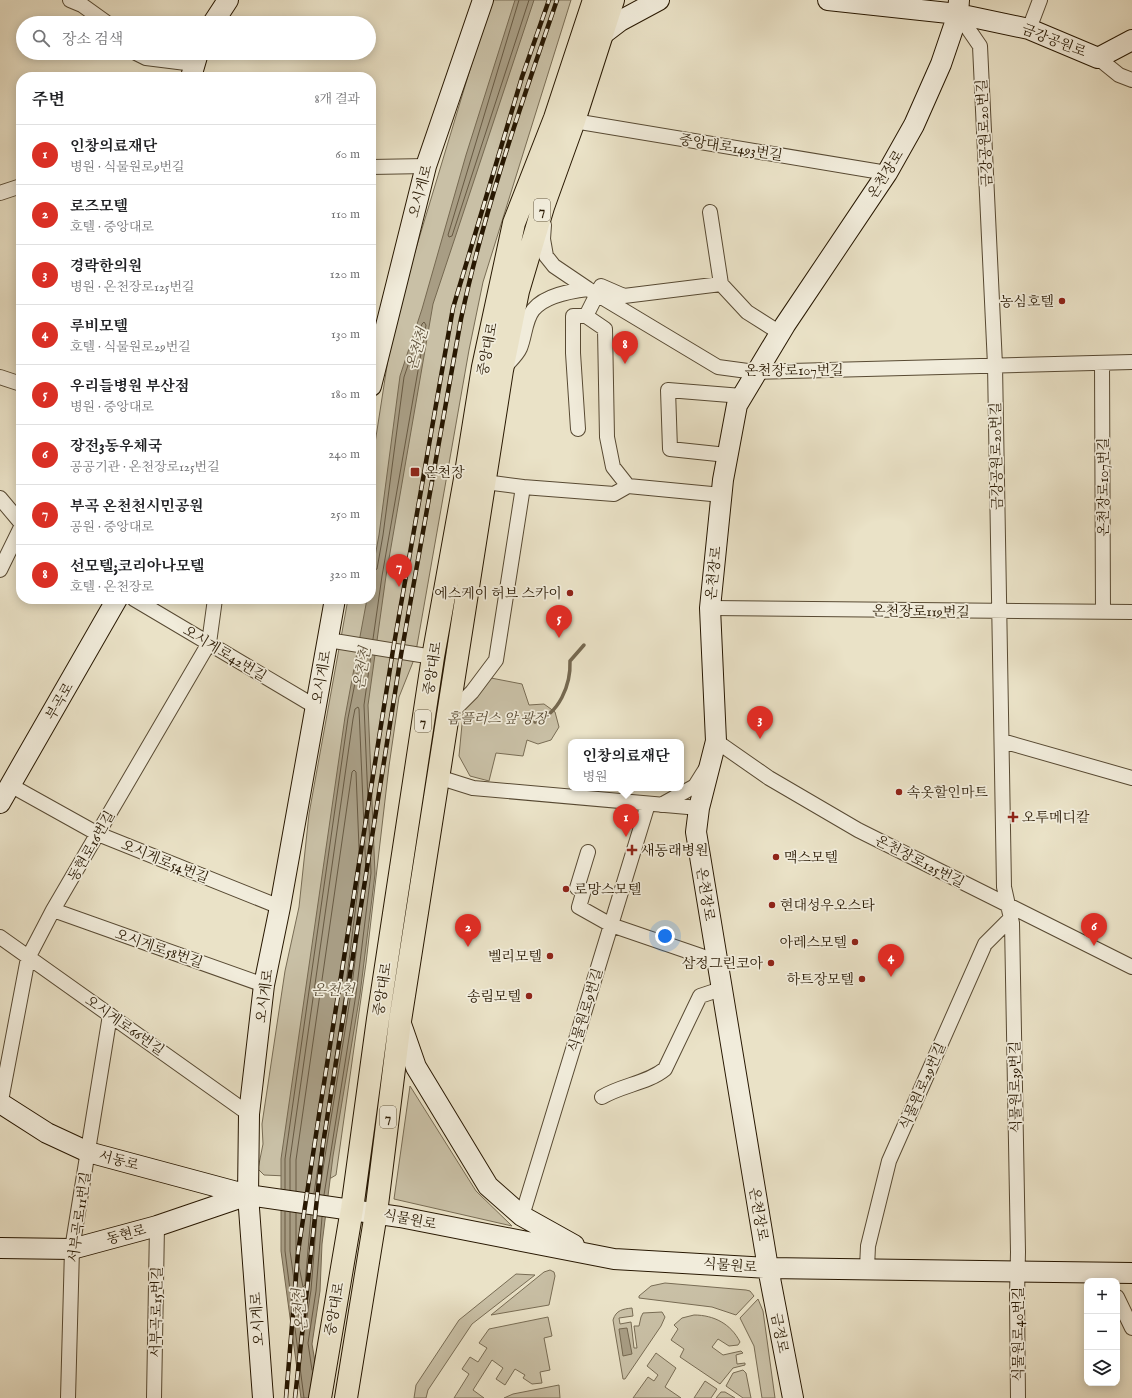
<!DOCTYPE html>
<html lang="ko">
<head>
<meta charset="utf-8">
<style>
  :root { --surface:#fff; --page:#f6f6f6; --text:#202124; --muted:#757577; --line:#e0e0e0; --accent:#d93025 }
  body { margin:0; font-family:"IM FELL English","Noto Serif KR",serif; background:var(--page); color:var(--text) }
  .controls { position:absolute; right:12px; bottom:12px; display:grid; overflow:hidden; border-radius:8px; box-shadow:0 2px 10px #0003 }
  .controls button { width:36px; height:36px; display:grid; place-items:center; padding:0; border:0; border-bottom:1px solid var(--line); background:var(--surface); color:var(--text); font:20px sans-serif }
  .you { position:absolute; left:665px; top:936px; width:14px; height:14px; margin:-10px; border:3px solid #fff; border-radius:50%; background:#1a73e8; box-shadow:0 0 0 6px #1a73e833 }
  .badge { display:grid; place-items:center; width:26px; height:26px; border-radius:50%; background:var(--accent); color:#fff; font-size:13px; font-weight:700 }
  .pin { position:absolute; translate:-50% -33px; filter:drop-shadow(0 1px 2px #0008) }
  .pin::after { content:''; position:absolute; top:21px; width:14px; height:12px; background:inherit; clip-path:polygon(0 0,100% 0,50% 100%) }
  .popup { position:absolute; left:568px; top:739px; width:116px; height:52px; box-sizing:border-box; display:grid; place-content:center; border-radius:8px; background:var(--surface); filter:drop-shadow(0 1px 3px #0005); font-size:13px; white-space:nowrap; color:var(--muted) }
  .popup b { font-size:15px; color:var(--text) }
  .popup::after { content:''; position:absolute; left:50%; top:100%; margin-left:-8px; border:8px solid transparent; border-top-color:var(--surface) }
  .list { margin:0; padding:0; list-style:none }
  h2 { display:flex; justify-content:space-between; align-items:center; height:52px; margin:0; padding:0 16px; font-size:17px }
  h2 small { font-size:13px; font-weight:400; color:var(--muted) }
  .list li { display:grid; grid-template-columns:26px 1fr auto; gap:12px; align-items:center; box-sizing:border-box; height:60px; padding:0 16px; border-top:1px solid var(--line) }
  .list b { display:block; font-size:15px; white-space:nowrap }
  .list p { margin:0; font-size:13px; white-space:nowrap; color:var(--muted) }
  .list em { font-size:13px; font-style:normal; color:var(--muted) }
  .icon { flex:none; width:22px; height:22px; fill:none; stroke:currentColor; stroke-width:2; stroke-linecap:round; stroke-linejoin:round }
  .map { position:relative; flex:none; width:1132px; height:1398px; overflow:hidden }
  .search { position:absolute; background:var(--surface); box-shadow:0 2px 10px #0003; left:16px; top:16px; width:360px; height:44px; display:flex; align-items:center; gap:10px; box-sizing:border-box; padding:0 14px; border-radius:22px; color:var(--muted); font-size:15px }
  .panel { position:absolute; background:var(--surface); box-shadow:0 2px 10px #0003; left:16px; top:72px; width:360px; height:532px; border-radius:16px }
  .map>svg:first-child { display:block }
</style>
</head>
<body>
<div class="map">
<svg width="1132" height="1398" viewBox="0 0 1132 1398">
  <rect width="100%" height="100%" fill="#eae2c7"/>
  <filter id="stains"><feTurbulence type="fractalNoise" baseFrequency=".005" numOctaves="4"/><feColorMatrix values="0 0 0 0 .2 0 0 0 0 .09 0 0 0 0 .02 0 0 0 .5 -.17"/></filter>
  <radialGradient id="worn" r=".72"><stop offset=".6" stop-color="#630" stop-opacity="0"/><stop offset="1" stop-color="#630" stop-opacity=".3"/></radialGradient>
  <!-- green -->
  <path fill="#c9c0a6" stroke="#786c54" d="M491,0h80l-88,282 -14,68 -54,307 -16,40 -10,69 -23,197 -30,212 -5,3 -67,-3 -6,-6 5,-25 -1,-20 23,-153 14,-64 10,-93 39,-215h23v-130l18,-116v-15z
    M491,678l31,6 7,21 15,-1 11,8 4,15 -8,13 -13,4 -11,-4 -4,16 -27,-3 -7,28 -19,-5 -11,-20 5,-53z
    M410,1086l66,105 36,35 -118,-27z
    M550,1270l4,2 1,4 -6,29 -58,10 53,-43z
    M516,1274l19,1 -63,49 -44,66 -2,8h-12l2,-13 43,-65z
    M665,1283l81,7 4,1 4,5 -18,19 -24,-8 -73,-9v-2l12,-10z
    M758,1299l5,12 12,87h-13l-8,-52 -14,-28z
    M632,1308l1,8 -14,2 1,6 11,-2 3,26h3l-3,-22h5l2,-9 2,-4 19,-1 3,5 -4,9 -36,53h-2l-10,-59c3,-10 10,-11 19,-12z
    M694,1315c20,0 37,9 46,27l-2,3 -9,1 -11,-7 -6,8 11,8 18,-4 2,2 -7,2 1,9 8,-1v2l-12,3 -13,16 -40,-27 4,-8 -13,-9 7,-11 -4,-4 8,-7z
    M548,1317l4,19 -8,2 6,32 -10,2 2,11 -10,1 -9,-6 2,-3 -10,-6 -10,16 -9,-6 7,-11 -11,-8 -19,30 11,8h-30l15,-24 -7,-5 8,-12 8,5 9,-14 -8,-5 10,-14z
    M656,1353l20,15 -11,19 16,11h-48l15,-21 6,4 4,-6 -11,-9z
    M743,1370l3,3 5,25h-8l-17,-12 7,-13z
    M705,1381l12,8 -6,9h-17z
    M559,1385l1,13h-56l9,-4z
    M721,1392h4l10,6h-19z"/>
  <!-- water -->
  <path fill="#a89d84" stroke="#756850" d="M515,0h19l-101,304 -47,272 -18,129 7,169 -15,120 -27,162 -11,88 -2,47 -8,53 9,54h-20l-20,-147v-92l64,-442 22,-118h4v-21l8,-43 21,-159 22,-67 44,-154z
    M627,1328l5,26 -9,2 -4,-27z"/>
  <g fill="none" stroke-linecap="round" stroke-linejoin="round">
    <!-- shore -->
    <path stroke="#685a43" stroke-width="1" d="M519,0l-71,235 1,2 3,-1 77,-236
      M371,572l6,-3 6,-34 21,-158 18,-53 2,-2 2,3 -44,251 -9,63
      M285,1189v-30l63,-441 13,-65
      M290,1190v-31l63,-440 2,-10 3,-2 1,2 7,164 -15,120 -32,201
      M296,1191v-31l56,-388 2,-2 2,2 4,101 -15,119 -31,201
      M324,1195l32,-201 15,-121 -7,-168 7,-50
      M285,1212v39l19,147
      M290,1212v39l11,79 2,2 2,-2 6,-40 6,-74
      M296,1213v37l7,37 2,-2 6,-70
      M312,1370l-4,-27 8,-52 6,-74"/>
    <!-- stream -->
    <path stroke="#756850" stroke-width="3.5" d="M535,722c24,-8 36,-37 35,-61l14,-16"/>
    <defs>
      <path id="street" d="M70,0l12,5 25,18
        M958,14l22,32 15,319 9,522 8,36 6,329 -1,45 1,101
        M1029,29l11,-29
        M136,53l10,5 48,6
        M1098,58l21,17 13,5
        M574,121l313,52
        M371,167l55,-1
        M0,193l21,-7
        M710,212l11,72
        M544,225l-1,14 3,17 8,10 34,23 130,78 37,5 377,-10
        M1102,363l1,249
        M504,368c5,-6 13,-13 16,-20 5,-12 5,-28 13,-38 12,-15 38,-19 55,-21
        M0,377l21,7
        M578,429l-5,-76v-37h13
        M727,455l-57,-6 -2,-59 74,6
        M485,482l38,5 91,7 14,-8
        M722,495l-94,-9 -15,-19 -6,-30 -2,-108 -19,-13 15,-30 23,10 97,-12 26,28 33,21
        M0,498l21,25
        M0,570l21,-43
        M134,599l182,108
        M710,608l422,4
        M328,640l105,17
        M447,717l25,-25 24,-32 27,-173
        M716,741l53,37 89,52 274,137
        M1002,741l130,37
        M438,777l35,11 226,20
        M10,785l88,49 182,73
        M661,805l34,-19 10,-16
        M588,852l-11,36 7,2 -5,17 32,18 105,36
        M53,910l211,75
        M0,937l249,177
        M602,1097c20,-12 46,-14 63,-28l35,-73 21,-7
        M0,1106l28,-148 25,-48 156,-267 6,-44
        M522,1216l126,-412
        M867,1268l1,-22 21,-85 96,-217 26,-26
        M1117,1297l15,31
        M68,1398l4,-149 38,-234
        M154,1398l3,-172"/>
      <path id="secondary" d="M828,0l130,14 71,15 69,29 34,-18
        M213,23l15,-23
        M603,34l17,-13 39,-21
        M191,77l7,-24
        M371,386l55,-220 57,-166
        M0,803l117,-204
        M400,1021l16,46 72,119 34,30 52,29
        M0,1103l47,30 41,19 160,43 152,22 214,42 154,9 364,5
        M0,1248l72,1 85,-23 91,-31
        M263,1398l-15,-203 1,-81 15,-129 16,-78 55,-308
        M793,1398l-25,-130 -72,-436 3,-24 17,-67 -6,-133 13,-128 14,-75 48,-80 102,-152 27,-48 27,-61 17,-50 1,-14"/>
      <path id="primary" d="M320,1398l32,-189 26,-190 55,-362 32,-178 18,-112 31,-144 41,-105 39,-118
        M346,1398l30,-185 24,-192 102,-651 16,-79 25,-84 31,-86 39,-121"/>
    </defs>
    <!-- street casing -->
    <use href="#street" stroke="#584a33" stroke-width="16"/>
    <!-- secondary casing -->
    <use href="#secondary" stroke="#281802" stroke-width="22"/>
    <!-- primary casing -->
    <use href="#primary" stroke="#281802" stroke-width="24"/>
    <!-- street -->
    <use href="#street" stroke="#f1ecdb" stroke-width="14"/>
    <!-- secondary -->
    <use href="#secondary" stroke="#f1ecdb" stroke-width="20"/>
    <!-- primary -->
    <use href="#primary" stroke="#eae2c7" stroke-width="22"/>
    <defs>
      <path id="rail" d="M286,1398l12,-146 23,-150 72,-452 60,-342 69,-231 27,-77
        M295,1398l28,-254 78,-489 60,-336c23,-109 60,-214 96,-319"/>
    </defs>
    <!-- rail casing -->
    <use href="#rail" stroke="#281802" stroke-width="4.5"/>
    <!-- rail -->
    <use href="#rail" stroke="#f1ecdb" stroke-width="3" stroke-dasharray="9" stroke-linecap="butt"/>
  </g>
  <!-- markers -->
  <g fill="#8f2418" stroke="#f1ecdb" stroke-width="1.5">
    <circle cx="1062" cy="301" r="4"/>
    <rect x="410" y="467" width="10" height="10" rx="2"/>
    <circle cx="570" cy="593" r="4"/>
    <circle cx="899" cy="792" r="4"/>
    <path d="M1011 811h4v4h4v4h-4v4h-4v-4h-4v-4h4z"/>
    <path d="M630 844h4v4h4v4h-4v4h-4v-4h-4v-4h4z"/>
    <circle cx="776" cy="857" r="4"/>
    <circle cx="566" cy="889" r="4"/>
    <circle cx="772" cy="905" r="4"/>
    <circle cx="855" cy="942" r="4"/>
    <circle cx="550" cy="956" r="4"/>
    <circle cx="771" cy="963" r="4"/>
    <circle cx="862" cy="979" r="4"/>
    <circle cx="529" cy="996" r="4"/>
  </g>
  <g text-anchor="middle" stroke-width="3.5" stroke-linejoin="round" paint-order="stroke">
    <!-- shield labels -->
    <g fill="#f1ecdb" stroke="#645843" stroke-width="1">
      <rect x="534" y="199" width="16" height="22" rx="3"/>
      <rect x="415" y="710" width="16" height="22" rx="3"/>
      <rect x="380" y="1106" width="16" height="22" rx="3"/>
    </g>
    <g font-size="13" font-weight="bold" fill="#281802">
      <text x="542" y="215">7</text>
      <text x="423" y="726">7</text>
      <text x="388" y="1122">7</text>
    </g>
    <!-- street labels -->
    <g font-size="14" fill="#281802" stroke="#f1ecdb">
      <text transform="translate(1054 40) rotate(21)" y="5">금강공원로</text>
      <text transform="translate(984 133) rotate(-93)" y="5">금강공원로20번길</text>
      <text transform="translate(731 147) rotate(9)" y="5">중앙대로1493번길</text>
      <text transform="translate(885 174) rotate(-58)" y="5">온천장로</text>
      <text transform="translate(420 191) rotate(-75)" y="5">오시게로</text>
      <text transform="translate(487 349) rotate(-79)" y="5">중앙대로</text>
      <text x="794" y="375">온천장로107번길</text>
      <text transform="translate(996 456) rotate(-91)" y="5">금강공원로20번길</text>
      <text transform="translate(1103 487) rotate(-90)" y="5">온천장로107번길</text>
      <text transform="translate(713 573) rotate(-84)" y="5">온천장로</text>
      <text transform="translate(921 611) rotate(1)" y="5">온천장로119번길</text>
      <text transform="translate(225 653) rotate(31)" y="5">오시게로42번길</text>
      <text transform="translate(432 668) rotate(-81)" y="5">중앙대로</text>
      <text transform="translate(321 677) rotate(-80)" y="5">오시게로</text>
      <text transform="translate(59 701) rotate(-60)" y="5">부곡로</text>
      <text transform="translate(91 846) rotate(-60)" y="5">동현로16번길</text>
      <text transform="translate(165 861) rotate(22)" y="5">오시게로54번길</text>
      <text transform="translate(920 861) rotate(27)" y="5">온천장로125번길</text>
      <text transform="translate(706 894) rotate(81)" y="5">온천장로</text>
      <text transform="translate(159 948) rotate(19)" y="5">오시게로58번길</text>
      <text transform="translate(382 989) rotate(-81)" y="5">중앙대로</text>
      <text transform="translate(264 996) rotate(-82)" y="5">오시게로</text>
      <text transform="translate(585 1010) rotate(-73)" y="5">식물원로9번길</text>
      <text transform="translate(125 1025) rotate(35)" y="5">오시게로66번길</text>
      <text transform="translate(922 1086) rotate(-66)" y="5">식물원로29번길</text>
      <text transform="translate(1015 1087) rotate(-91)" y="5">식물원로39번길</text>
      <text transform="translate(119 1160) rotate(15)" y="5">서동로</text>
      <text transform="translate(759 1214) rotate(80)" y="5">온천장로</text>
      <text transform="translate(79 1217) rotate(-82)" y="5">서부곡로11번길</text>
      <text transform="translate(410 1219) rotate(11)" y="5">식물원로</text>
      <text transform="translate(126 1234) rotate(-15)" y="5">동현로</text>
      <text transform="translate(730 1265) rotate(4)" y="5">식물원로</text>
      <text transform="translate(334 1309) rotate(-80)" y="5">중앙대로</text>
      <text transform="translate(156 1312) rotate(-89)" y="5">서부곡로15번길</text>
      <text transform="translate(257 1319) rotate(-94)" y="5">오시게로</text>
      <text transform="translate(780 1333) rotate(79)" y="5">금정로</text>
      <text transform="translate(1018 1334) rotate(-90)" y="5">식물원로40번길</text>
    </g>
    <!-- poi labels -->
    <g font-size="14" fill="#281802" stroke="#f1ecdb" text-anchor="end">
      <text x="1054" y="306">농심호텔</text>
      <text x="424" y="477" text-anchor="start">온천장</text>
      <text x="562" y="598">에스케이 허브 스카이</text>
      <text x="907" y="797" text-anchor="start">속옷할인마트</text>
      <text x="1022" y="822" text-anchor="start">오투메디칼</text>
      <text x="641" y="855" text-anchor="start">새동래병원</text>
      <text x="784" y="862" text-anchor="start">맥스모텔</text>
      <text x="574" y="894" text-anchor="start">로망스모텔</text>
      <text x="780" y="910" text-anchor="start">현대성우오스타</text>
      <text x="847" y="947">아레스모텔</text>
      <text x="542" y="961">벨리모텔</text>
      <text x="763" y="968">삼정그린코아</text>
      <text x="854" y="984">하트장모텔</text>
      <text x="521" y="1001">송림모텔</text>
    </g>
    <!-- park labels -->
    <g font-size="14" font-style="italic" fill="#584a33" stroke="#f1ecdb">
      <text x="497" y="723">홈플러스 앞 광장</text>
    </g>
    <!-- water labels -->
    <g font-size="15" font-style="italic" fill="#5b4d36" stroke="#f1ecdb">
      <text transform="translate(417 349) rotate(-74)" y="5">온천천</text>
      <text transform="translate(362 668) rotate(-81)" y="5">온천천</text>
      <text x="333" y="995">온천천</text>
      <text transform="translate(300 1310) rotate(-95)" y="5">온천천</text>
    </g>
  </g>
  <rect width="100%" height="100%" filter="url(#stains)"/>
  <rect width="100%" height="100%" fill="url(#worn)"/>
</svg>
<div class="controls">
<button>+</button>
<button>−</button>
<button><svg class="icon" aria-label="layers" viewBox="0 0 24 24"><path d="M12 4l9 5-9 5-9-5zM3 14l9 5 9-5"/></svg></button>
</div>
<div class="you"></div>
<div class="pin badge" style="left:626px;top:837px">1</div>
<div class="popup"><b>인창의료재단</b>병원</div>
<div class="pin badge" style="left:468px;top:947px">2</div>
<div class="pin badge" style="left:760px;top:739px">3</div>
<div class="pin badge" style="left:891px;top:977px">4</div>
<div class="pin badge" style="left:559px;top:638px">5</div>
<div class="pin badge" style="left:1094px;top:946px">6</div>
<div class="pin badge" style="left:399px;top:587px">7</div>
<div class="pin badge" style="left:625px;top:364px">8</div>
<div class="search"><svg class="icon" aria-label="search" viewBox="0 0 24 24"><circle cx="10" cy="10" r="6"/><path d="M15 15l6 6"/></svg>장소 검색</div>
<section class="panel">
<h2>주변<small>8개 결과</small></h2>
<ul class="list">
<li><span class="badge">1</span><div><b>인창의료재단</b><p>병원 · 식물원로9번길</p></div><em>60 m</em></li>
<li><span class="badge">2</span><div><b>로즈모텔</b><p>호텔 · 중앙대로</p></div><em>110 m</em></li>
<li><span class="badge">3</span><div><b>경락한의원</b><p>병원 · 온천장로125번길</p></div><em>120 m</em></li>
<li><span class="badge">4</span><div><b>루비모텔</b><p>호텔 · 식물원로29번길</p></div><em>130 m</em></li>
<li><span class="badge">5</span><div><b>우리들병원 부산점</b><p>병원 · 중앙대로</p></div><em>180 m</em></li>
<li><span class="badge">6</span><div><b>장전3동우체국</b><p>공공기관 · 온천장로125번길</p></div><em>240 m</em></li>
<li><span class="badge">7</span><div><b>부곡 온천천시민공원</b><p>공원 · 중앙대로</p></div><em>250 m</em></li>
<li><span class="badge">8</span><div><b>선모텔;코리아나모텔</b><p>호텔 · 온천장로</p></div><em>320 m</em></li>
</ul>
</section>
</div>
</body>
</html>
